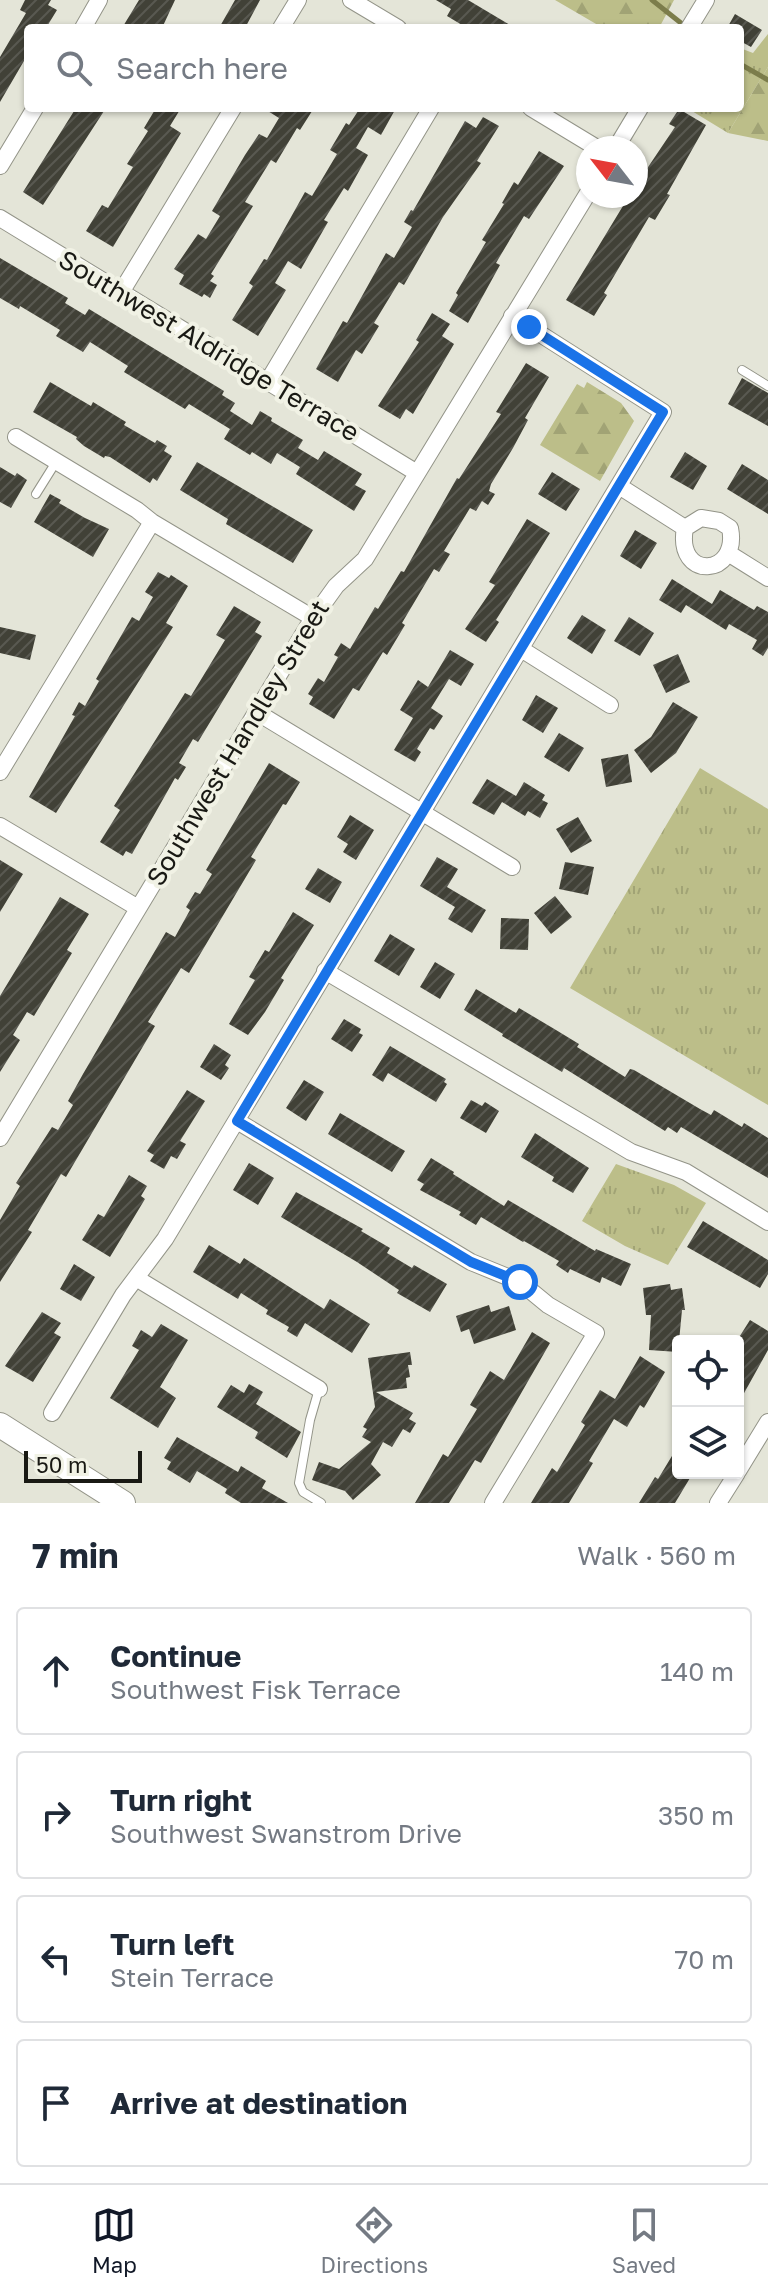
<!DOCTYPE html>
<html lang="en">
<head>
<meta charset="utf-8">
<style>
  :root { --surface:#fff; --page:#f2f2f3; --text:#1f2937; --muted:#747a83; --line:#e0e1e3; --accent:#111827 }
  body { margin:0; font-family:"Golos Text",sans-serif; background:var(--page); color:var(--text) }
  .controls { position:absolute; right:24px; bottom:24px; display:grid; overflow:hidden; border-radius:8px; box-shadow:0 2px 6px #0004 }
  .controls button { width:72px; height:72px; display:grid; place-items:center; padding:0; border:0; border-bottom:2px solid var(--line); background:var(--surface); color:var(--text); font:40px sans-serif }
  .compass { position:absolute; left:576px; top:136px; width:72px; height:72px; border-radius:50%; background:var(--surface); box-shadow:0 2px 6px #0004; rotate:301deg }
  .scale { position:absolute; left:24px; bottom:20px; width:118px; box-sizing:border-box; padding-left:8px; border:4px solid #191914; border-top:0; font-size:22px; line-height:28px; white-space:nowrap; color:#191914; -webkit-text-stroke:6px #f1f2e5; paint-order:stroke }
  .stop { position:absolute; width:24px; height:24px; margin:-18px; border:6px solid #1a73e8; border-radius:50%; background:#fff }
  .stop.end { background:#1a73e8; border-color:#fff; box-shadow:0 2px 8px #0008 }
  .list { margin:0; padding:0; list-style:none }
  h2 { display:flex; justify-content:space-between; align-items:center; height:104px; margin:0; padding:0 32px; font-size:34px }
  h2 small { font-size:26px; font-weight:400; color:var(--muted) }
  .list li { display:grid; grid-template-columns:52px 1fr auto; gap:24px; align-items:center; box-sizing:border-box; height:128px; margin:0 16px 16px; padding:0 16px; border:2px solid var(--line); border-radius:8px }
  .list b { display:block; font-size:30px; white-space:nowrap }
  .list p { margin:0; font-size:26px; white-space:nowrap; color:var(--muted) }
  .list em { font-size:26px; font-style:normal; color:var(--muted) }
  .icon { flex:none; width:44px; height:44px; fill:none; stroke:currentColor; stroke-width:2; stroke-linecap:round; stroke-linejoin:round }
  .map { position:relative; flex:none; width:768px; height:1503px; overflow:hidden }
  .search { position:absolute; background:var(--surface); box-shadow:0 2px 6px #0004; left:24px; right:24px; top:24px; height:88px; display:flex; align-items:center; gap:20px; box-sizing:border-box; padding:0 28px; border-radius:8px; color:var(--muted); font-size:30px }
  .sheet { height:680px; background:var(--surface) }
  nav { display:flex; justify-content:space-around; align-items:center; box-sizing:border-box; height:112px; border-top:2px solid var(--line); background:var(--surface); font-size:22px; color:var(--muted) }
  nav a { display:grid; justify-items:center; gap:4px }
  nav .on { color:var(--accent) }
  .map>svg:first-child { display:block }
</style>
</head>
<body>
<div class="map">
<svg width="768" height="1503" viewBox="0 0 768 1503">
  <defs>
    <pattern id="grass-tufts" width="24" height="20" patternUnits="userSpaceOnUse" patternTransform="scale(2)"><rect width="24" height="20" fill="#bcbe89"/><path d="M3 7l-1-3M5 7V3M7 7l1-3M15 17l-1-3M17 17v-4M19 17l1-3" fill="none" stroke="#a1a375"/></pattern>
    <pattern id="forest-firs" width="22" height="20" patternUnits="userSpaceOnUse" patternTransform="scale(2)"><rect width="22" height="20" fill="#bcbe89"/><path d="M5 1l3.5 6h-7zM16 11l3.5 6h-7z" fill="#a1a375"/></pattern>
    <pattern id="building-hatch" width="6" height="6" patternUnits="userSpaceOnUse" patternTransform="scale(2)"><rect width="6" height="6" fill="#414137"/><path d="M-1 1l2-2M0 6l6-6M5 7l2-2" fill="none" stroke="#595951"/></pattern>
  </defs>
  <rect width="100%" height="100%" fill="#e4e5d8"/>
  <!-- grass -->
  <path fill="url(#grass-tufts)" d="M768,34v33l-40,66 -41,-25h53v-60l13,5z
    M700,768l68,41v296l-198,-117z
    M616,1164l58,21 32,18 -38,62 -43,-19 -43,-25z"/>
  <!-- forest -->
  <path fill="url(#forest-firs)" d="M555,0h119l-15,28h-56z
    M768,67v74l-40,-8z
    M587,382l34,21 13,18 -34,60 -60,-36 37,-61 7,4z"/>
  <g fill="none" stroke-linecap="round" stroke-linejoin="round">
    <!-- stream -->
    <path stroke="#7c7d4b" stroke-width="5" d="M652,0l34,27
      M740,64l28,16"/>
  </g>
  <!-- building -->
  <path fill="url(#building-hatch)" d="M25,0h26l-3,5 9,5 -11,18h-18v26l-28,48v-45l26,-44 -6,-3z
    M139,0h36l-13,28h-40z
    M235,0h25l-15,28h-26z
    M436,0h32l47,28h-48l-20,-12 4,-7z
    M735,14l27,16 -11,17 -11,-6v-13h-13z
    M76,108h30l-63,97 -20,-13z
    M156,108h25l-11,18 11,7 -68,114 -27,-16 16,-26 6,3 25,-41 -6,-3 21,-33 -4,-3z
    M263,108h51l-14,22 -3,-2 -21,35 -5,-3 -26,42 8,4 -42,68 3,2 -4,5 7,4 -7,13 -6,-4 -2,3 -23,-13 5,-9 -10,-6 24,-35 8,5 14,-23 -8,-5 33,-56 14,-21 8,4 12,-20z
    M360,108h36l-15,27 -13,-8 -12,21 12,7 -20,36 -4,-3 -20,32 4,2 -27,47 -13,-8 -13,22 11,7 -28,46 -26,-16 21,-34 -4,-3 15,-24 3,1 38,-68 7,4 25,-42 -7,-4 16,-27 3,2z
    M679,109l27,16 -39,69 3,1 -15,25 -6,-3 -45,76 3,2 -13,21 -28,-16 63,-104h7v-11l39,-58 -6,-3z
    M483,117l16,9 -22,35 4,2 -38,54 -39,68 -5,-3 -25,41 5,3 -17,28 -6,-4 -18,32 -22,-13 27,-48 4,2 39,-70 8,5 18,-31 -8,-5 7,-12 2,1 52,-90 11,7z
    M539,151l25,15 -35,53 -5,-3 -28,47 4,2 -32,58 -19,-12 9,-16 -2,-2 30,-51 -4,-2 22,-36 -2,-1 12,-21 4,3z
    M0,258l68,40 -3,5 20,12 4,-6 135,82 -2,4 13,8 -5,8 22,14 8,-14 12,7 -1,3 32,19 -5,8 20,12 6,-9 38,23 -7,11 11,6 -12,20 -58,-37 4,-7 -23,-14 -6,11 -19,-12 -2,3 -26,-16 6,-10 -41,-25 -4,5 -61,-37 4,-6 -38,-24 -7,10 -27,-16 4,-6 -40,-24 -1,3 -19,-11z
    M432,313l18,11 -8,12 12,8 -41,70 -7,-5 -6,10 -22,-13 41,-64 -3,-2z
    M526,363l23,14 -24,41 3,2 -15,28 -22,36 -2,7 6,3 -7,11 -6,-4 -6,10 -6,-3 -26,43 6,3 -11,18 -5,-3 -32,54 3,2 -18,30 -4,-3 -24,39 -6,-3 -19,31 -25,-15 4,-7 -5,-3 10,-16 6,4 14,-25 -4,-2 7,-12 9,6 25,-42 3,2 23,-38 3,1 53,-94 2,1 42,-65 -5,-2z
    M742,378l26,15v33l-40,-22z
    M50,382l41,24 2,-4 33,20 -2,3 31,18 2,-3 10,6 -3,5 8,5 -15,25 -4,-3 -3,5 -40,-26 -5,-1 -1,2 -20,-12 -8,-7 1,-2 -44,-25z
    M685,452l22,14 -14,24 -23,-13z
    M197,462l116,68 -20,33 -67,-39 2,-5 -48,-29z
    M742,464l26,16v34l-41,-25z
    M0,467l15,9 2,-3 10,7 -16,28 -11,-6z
    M552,472l28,17 -14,22 -28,-17z
    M50,494l11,6 -2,3 26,15 24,11 -16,28 -59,-35z
    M527,519l23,14 -54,87 3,2 -13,20 -21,-13 30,-44 -6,-3z
    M635,530l22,13 -16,26 -21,-13z
    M158,572l11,6 2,-3 17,11 -22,37 7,4 -117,186 -27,-16 46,-81 -3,-1 7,-13 6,4 14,-25 -3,-2 36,-62 7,4 14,-24 -8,-5z
    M672,579l40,25 8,-14 34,20 3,-4 11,6v36l-5,8 -11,-7 5,-9 -28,-16 -3,6 -40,-25 -5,8 -22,-13z
    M234,606l27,16 -6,10 7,4 -64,106 -5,-3 -14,24 7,4 -8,13 -3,-2 -43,76 -6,-3 -3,5 -23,-14 20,-32 -6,-4 71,-113 6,3 34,-56 -9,-5z
    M582,615l24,15 -14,24 -25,-16z
    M629,617l25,16 -14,23 -26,-15z
    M0,627l36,8 -6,25 -30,-7z
    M450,650l24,14 -13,22 -12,-7 -18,29 12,8 -9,14 -4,-2 -13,21 4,3 -6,10 -21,-12 19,-32 -13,-8 18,-30 10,7z
    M678,654l12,28 -24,11 -13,-28z
    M536,695l22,13 -15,25 -21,-13z
    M673,702l25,15 -22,36 -25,20 -17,-23 17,-13z
    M559,733l25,15 -15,24 -25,-15z
    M628,754l4,28 -26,5 -5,-28z
    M269,763l31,19 -14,23 -3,-1 -32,53 5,3 -67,113 -8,-5 -33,54 7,4 -89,151 -5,-3 -33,56 4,2 -32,50v-62l20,-34 -4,-3 36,-56 6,3 15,-25 -5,-4 15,-27 83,-142 9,5 15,-27 -4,-3 9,-15 5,2 12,-20 -6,-4z
    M487,779l29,17 8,-14 21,13 -3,5 6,3 -8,15 -12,-7 -3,5 -23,-14 -8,13 -22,-12z
    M350,815l24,15 -18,30 -13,-8 5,-8 -11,-7z
    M578,817l14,24 -21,12 -15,-24z
    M437,857l21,12 -11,18 39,23 -14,23 -24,-14 7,-12 -35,-21z
    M0,860l23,14 -23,38z
    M565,862l29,5 -6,28 -29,-6z
    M318,868l24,14 -12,21 -25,-14z
    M555,896l17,21 -21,17 -17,-21z
    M60,897l29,17 -22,36 5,3 -38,63 -7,-4 -14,23 7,5 -20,32v-76z
    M293,912l21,13 -33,53 3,2 -19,32 -17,23 -19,-11 26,-44 -6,-3 16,-27 4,2z
    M501,918l28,1 -1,31 -28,-1z
    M390,934l25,15 -16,27 -25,-15z
    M435,962l20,12 -15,25 -20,-12z
    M476,989l40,24 3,-5 37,22 23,14 -2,3 48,30 5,-8 4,1 66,39 11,6 3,-5 28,17 2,-4 24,15v40l-87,-51 -4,6 -9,-6 -3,4 -101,-63 -2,4 -60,-36 1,-2 -39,-24z
    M344,1019l17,10 -2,4 4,2 -11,17 -21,-13z
    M214,1044l17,11 -6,10 4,3 -8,12 -21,-13z
    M390,1046l56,33 -2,3 3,2 -11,18 -48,-29 -5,9 -11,-7z
    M304,1080l20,12 -18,29 -20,-13z
    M187,1090l18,11 -25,40 6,3 -9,15 -6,-3 -7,13 -14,-8 4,-6 -7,-4z
    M471,1100l11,6 3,-4 14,9 -13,22 -26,-15z
    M340,1113l65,38 -13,21 -64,-38z
    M535,1133l54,35 -16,25 -21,-12 2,-4 -33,-20z
    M431,1158l23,14 -1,2 51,32 4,-6 87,51 1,-2 35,15 -10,22 -19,-9 -2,6 -30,-14 -2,4 -12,-8 3,-4 -35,-20 -1,1 -42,-25 -5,8 -17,-10 2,-3 -41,-22 4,-6 -7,-4z
    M249,1163l25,15 -16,27 -25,-15z
    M129,1175l18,11 -6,10 4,3 -35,58 -28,-17 16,-26 6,3z
    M296,1192l67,37 -2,2 29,17 -3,5 25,15 2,-3 33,19 -17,28 -33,-19 2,-3 -42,-28 -76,-45z
    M703,1221l65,39v14l-8,14 -73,-41z
    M209,1245l31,19 4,-6 80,51 6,-10 40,25 -18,29 -47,-30 -8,14 -10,-6 2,-4 -23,-13 2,-4 -27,-17 -3,6 -45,-27z
    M74,1264l21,13 -14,24 -21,-12z
    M670,1284l1,6 11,-2 3,22h-3l-4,42 -29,-2 2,-35h-5l-3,-27z
    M489,1305l2,7 18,-6 7,24 -42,14 -5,-15 -8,3 -5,-16z
    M42,1312l19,11 -7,10 7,4 -28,45 -28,-16z
    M750,1320l18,11v19l-30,54v-65z
    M161,1324l27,16 -28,47 16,11 -18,30 -48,-30 29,-48 -7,-4 9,-16 11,7z
    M532,1332l18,11 -69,120 -6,-3 -26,43h-34l28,-49 5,3 29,-48 -7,-4 20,-34 14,9z
    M410,1352l2,13h-4l2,12 -4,1 1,10 -31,4 37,21 -4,6 7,4 -6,10 -7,-4 -11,18 -9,-5 -12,22 10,11 -28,25 -8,-9 -33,-11 7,-18 20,7 32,-27 -9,-5 5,-8 -4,-2 12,-20 -7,-49z
    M640,1356l25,16 -21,36 -4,-3 -13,22 -13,-8 -25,42 4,2 -24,40h-38l21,-35 5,4 28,-47 -4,-3 19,-32 15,9z
    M249,1384l14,8 -7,12 45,28 -14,26 -32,-20 3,-6 -41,-25 14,-22 13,8z
    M177,1437l61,35 3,-6 25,15 -4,7 26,15h-47l-16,-10 2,-4 -30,-18 -7,12 -23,-14 4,-7 -7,-4z
    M678,1446v27h15l-18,30h-36l16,-26 3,2z"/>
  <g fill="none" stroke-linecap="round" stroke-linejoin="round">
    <defs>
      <path id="lane" d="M742,370l26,16
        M36,494l20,-32
        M319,1389l-9,31 -11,63 4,9 18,11"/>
      <path id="street" d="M351,0l47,28
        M83,28l16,-28
        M281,28l17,-28
        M689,28l17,-28
        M531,108l66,40
        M616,148l24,-40
        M0,166l35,-58
        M0,218l417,255
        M120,294l113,-186
        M268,381l163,-273
        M16,437l121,73 15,12 161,96
        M619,486l66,42
        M701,518l18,3 11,7c10,49 -55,53 -45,0z
        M728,553l40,25
        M521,649l89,56
        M258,713l254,154
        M0,772l152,-250
        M0,826l138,82
        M325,971l306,181 55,20 82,50
        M237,1121l234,141 49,20 28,23 48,28 -103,170
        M0,1138l313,-520 23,-32 29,-27 223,-366
        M136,1278l183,111
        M52,1413l71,-118 42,-56 498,-827 -151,-96
        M738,1471l30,-49
        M718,1503l19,-30"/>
      <path id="secondary" d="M0,1425l123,78"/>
    </defs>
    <!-- lane casing -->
    <use href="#lane" stroke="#939488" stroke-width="10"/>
    <!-- street casing -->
    <use href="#street" stroke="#939488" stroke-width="18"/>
    <!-- secondary casing -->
    <use href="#secondary" stroke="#939488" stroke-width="26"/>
    <!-- lane -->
    <use href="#lane" stroke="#fff" stroke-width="8"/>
    <!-- street -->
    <use href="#street" stroke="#fff" stroke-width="16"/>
    <!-- secondary -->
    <use href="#secondary" stroke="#fff" stroke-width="24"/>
  </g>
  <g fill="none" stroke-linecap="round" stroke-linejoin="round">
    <!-- route -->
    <path stroke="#1a73e8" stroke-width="10" d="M520,1282l-49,-20 -234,-141 426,-709 -134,-85"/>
  </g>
  <g text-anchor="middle" stroke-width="8" stroke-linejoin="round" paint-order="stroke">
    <!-- street labels -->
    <g font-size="26" fill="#191914" stroke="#f1f2e5">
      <text transform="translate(209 346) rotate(31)" y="9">Southwest Aldridge Terrace</text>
      <text transform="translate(238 743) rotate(-59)" y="9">Southwest Handley Street</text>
    </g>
  </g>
</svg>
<div class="controls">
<button><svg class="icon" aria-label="locate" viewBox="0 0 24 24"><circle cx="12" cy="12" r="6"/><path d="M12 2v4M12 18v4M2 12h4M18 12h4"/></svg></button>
<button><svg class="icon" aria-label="layers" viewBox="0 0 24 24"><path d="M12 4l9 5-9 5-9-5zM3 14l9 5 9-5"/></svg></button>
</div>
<svg class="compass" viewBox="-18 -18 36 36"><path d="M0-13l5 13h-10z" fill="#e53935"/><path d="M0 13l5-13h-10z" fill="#747a83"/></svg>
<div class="scale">50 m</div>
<div class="stop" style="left:520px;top:1282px"></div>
<div class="stop end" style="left:529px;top:327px"></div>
<div class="search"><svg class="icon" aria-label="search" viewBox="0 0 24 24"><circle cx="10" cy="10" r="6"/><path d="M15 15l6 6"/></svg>Search here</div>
</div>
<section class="sheet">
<h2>7 min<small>Walk · 560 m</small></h2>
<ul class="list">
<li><svg class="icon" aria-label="ahead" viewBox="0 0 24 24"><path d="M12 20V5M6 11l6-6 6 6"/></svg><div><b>Continue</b><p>Southwest Fisk Terrace</p></div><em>140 m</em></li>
<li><svg class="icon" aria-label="right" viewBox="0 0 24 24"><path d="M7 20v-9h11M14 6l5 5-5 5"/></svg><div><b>Turn right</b><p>Southwest Swanstrom Drive</p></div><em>350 m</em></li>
<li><svg class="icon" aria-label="left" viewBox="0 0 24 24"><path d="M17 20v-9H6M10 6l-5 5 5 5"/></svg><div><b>Turn left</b><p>Stein Terrace</p></div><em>70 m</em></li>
<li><svg class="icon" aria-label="arrive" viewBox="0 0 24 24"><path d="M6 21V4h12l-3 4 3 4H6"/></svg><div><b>Arrive at destination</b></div></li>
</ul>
</section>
<nav>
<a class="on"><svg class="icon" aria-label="map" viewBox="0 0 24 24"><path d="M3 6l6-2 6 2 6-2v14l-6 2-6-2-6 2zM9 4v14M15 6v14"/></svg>Map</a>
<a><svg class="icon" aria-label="directions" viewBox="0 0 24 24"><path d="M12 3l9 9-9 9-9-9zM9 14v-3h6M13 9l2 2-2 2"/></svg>Directions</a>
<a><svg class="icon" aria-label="saved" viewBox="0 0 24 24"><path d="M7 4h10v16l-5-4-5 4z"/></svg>Saved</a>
</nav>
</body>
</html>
